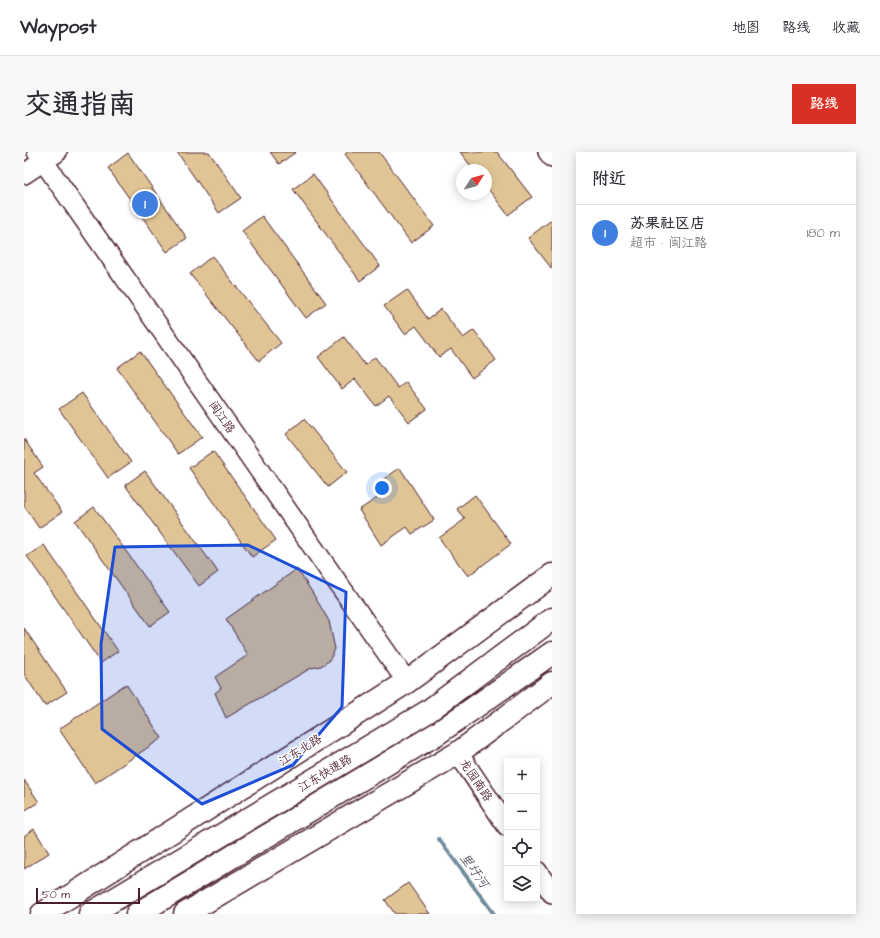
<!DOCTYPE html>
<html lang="zh">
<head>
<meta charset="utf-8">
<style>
  :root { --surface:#fff; --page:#f7f7f7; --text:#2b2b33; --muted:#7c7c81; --line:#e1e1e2; --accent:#d93025 }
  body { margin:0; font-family:"Architects Daughter","LXGW WenKai TC",sans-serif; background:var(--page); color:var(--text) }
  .controls { position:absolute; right:12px; bottom:12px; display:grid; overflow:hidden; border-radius:0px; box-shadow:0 2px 10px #0003 }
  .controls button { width:36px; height:36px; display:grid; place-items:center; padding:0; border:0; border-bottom:1px solid var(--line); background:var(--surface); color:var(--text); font:20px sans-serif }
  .compass { position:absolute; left:432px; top:12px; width:36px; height:36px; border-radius:50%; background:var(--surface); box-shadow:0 2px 10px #0003; rotate:54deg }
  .scale { position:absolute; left:12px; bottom:10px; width:104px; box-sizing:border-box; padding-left:4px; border:2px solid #4a1f2b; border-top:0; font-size:11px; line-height:14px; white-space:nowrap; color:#4a1f2b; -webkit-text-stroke:3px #fff; paint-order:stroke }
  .you { position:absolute; left:358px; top:336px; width:14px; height:14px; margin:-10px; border:3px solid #fff; border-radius:50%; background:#1a73e8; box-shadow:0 0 0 6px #1a73e833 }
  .badge { display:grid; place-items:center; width:26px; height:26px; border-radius:50%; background:var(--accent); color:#fff; font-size:13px; font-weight:700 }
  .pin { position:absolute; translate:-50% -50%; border:2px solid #fff; box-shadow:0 1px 4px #0006 }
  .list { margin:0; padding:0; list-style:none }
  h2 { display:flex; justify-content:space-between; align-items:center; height:52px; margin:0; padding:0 16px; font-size:17px }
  h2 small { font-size:13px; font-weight:400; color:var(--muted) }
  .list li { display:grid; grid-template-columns:26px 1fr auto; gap:12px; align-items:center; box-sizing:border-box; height:56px; padding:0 16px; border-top:1px solid var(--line) }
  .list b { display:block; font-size:15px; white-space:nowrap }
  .list p { margin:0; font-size:13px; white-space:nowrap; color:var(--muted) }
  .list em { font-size:13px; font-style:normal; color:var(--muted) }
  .icon { flex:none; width:22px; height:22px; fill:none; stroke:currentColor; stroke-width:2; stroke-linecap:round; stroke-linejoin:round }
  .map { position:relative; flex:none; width:528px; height:762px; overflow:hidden; border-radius:0px }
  header { display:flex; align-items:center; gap:24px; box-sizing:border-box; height:56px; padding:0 20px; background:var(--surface); border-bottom:1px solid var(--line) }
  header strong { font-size:19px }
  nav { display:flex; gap:22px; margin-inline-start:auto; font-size:14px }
  .intro { display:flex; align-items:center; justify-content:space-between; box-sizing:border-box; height:96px; padding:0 24px }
  h1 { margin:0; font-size:28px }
  .button { padding:10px 18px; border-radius:0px; background:var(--accent); color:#fff; font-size:14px; font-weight:700 }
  main { display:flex; gap:24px; padding:0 24px }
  aside { flex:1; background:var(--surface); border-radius:0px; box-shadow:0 2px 10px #0003 }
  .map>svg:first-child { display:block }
</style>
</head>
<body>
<header>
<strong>Waypost</strong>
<nav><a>地图</a><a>路线</a><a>收藏</a></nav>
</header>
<div class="intro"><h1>交通指南</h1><a class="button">路线</a></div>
<main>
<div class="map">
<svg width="528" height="762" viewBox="0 0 528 762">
  <rect width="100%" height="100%" fill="#fff"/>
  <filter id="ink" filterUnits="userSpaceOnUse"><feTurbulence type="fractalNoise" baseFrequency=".025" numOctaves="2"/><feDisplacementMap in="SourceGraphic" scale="8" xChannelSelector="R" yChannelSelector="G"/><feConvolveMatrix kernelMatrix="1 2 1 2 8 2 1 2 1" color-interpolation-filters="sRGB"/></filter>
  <g filter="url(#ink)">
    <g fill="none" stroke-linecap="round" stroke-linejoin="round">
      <!-- stream -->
      <path stroke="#6f8b9b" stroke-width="4" d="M415,687l55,75"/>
    </g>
    <!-- building -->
    <path fill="#e0c495" stroke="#4a1f2b" d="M153,0h32l32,46 -22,15z
      M246,0h26l-17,12z
      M324,0h31l55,74 -23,17 -66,-89z
      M436,0h37l35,45 -24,18 -22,-29v-16h-12z
      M104,1l59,85 -20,14 -59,-84z
      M289,22l67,92 -20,15 -67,-92z
      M238,64l64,87 -20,15 -64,-87z
      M526,69l2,2v46l-24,-31z
      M188,104l69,87 -22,18 -69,-87z
      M383,138l21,29 13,-10 22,29 11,-8 22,30 -24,18 -21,-29 -12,8 -23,-31 -11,8 -21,-28z
      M320,185l21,28 10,-8 23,31 8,-6 21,27 -18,13 -20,-26 -13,10 -21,-27 -13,10 -24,-32z
      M116,199l62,86 -24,17 -61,-86z
      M58,241l49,69 -23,16 -49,-69z
      M280,267l43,53 -19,15 -42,-53z
      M0,287l19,28 -9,6 28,39 -23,16 -15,-22z
      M189,299l63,89 -24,17 -63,-89z
      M376,316l34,52 -22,14 -5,-7 -26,18 -22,-35 24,-16 -7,-10z
      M121,319l73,101 -19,14 -74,-101z
      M451,343l36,49 -43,32 -29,-38 26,-19 -8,-10z
      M70,355l76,105 -20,14 -75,-105z
      M20,393l74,106 -17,12 -74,-107z
      M273,417l15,23 17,29 6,28 -6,12 -8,5 -10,2 -85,50 -11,-25 6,-5 -6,-11 33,-22 -22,-36z
      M0,476l43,64 -22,14 -21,-32z
      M102,532l36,54 -67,45 -36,-54z
      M0,628l15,22 -15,9z
      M10,677l15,24 -25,16v-33z
      M384,731l22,31h-35l-10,-14z"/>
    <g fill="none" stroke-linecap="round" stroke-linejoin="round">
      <defs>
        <path id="minor" d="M13,0l370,530
          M524,0l4,5
          M0,22l33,-22
          M434,601l49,73
          M513,719l15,22"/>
        <path id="major" d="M18,762l365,-232 145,-107
          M161,762l273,-161 94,-70"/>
        <path id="highway" d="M66,762l337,-202 125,-93
          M113,762l301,-181 114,-80"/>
      </defs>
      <!-- minor casing -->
      <use href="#minor" stroke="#4a1f2b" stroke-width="22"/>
      <!-- major casing -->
      <use href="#major" stroke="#4a1f2b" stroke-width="25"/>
      <!-- highway casing -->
      <use href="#highway" stroke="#4a1f2b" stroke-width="25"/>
      <!-- minor -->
      <use href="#minor" stroke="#fff" stroke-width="19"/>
      <!-- major -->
      <use href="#major" stroke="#fff" stroke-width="22"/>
      <!-- highway -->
      <use href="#highway" stroke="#fff" stroke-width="22"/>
    </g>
  </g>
  <!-- marked area -->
  <path fill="#1d4ed8" fill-opacity="0.2" stroke="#1d4ed8" stroke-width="3" stroke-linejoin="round" d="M224,393l98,47 -4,115 -49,58 -91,39 -100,-75 -1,-85 14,-97z"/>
  <g text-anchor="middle" stroke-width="3" stroke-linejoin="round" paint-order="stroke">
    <!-- street labels -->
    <g font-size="12" fill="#4a1f2b" stroke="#fff">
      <text transform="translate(198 265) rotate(55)" y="4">闽江路</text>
      <text transform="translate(276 598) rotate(-32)" y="4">江东北路</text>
      <text transform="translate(301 621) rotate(-31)" y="4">江东快速路</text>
      <text transform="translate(452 628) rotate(56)" y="4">龙园南路</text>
    </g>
    <!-- water labels -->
    <g font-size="13" font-style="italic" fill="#5c5563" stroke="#fff">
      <text transform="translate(451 718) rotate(54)" y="5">里圩河</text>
    </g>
  </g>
</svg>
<div class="controls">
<button>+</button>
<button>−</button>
<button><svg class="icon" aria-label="locate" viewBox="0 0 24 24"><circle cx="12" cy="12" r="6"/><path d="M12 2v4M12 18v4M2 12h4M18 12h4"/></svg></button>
<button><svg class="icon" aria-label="layers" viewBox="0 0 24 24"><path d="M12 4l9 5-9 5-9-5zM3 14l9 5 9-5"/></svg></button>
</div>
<svg class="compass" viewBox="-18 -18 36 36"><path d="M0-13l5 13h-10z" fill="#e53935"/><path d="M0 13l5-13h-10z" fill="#7c7c81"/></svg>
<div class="scale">50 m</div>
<div class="you"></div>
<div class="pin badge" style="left:121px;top:52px;background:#3f7fe0">1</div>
</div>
<aside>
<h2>附近<small></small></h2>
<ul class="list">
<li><span class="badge" style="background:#3f7fe0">1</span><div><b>苏果社区店</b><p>超市 · 闽江路</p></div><em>180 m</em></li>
</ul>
</aside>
</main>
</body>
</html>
